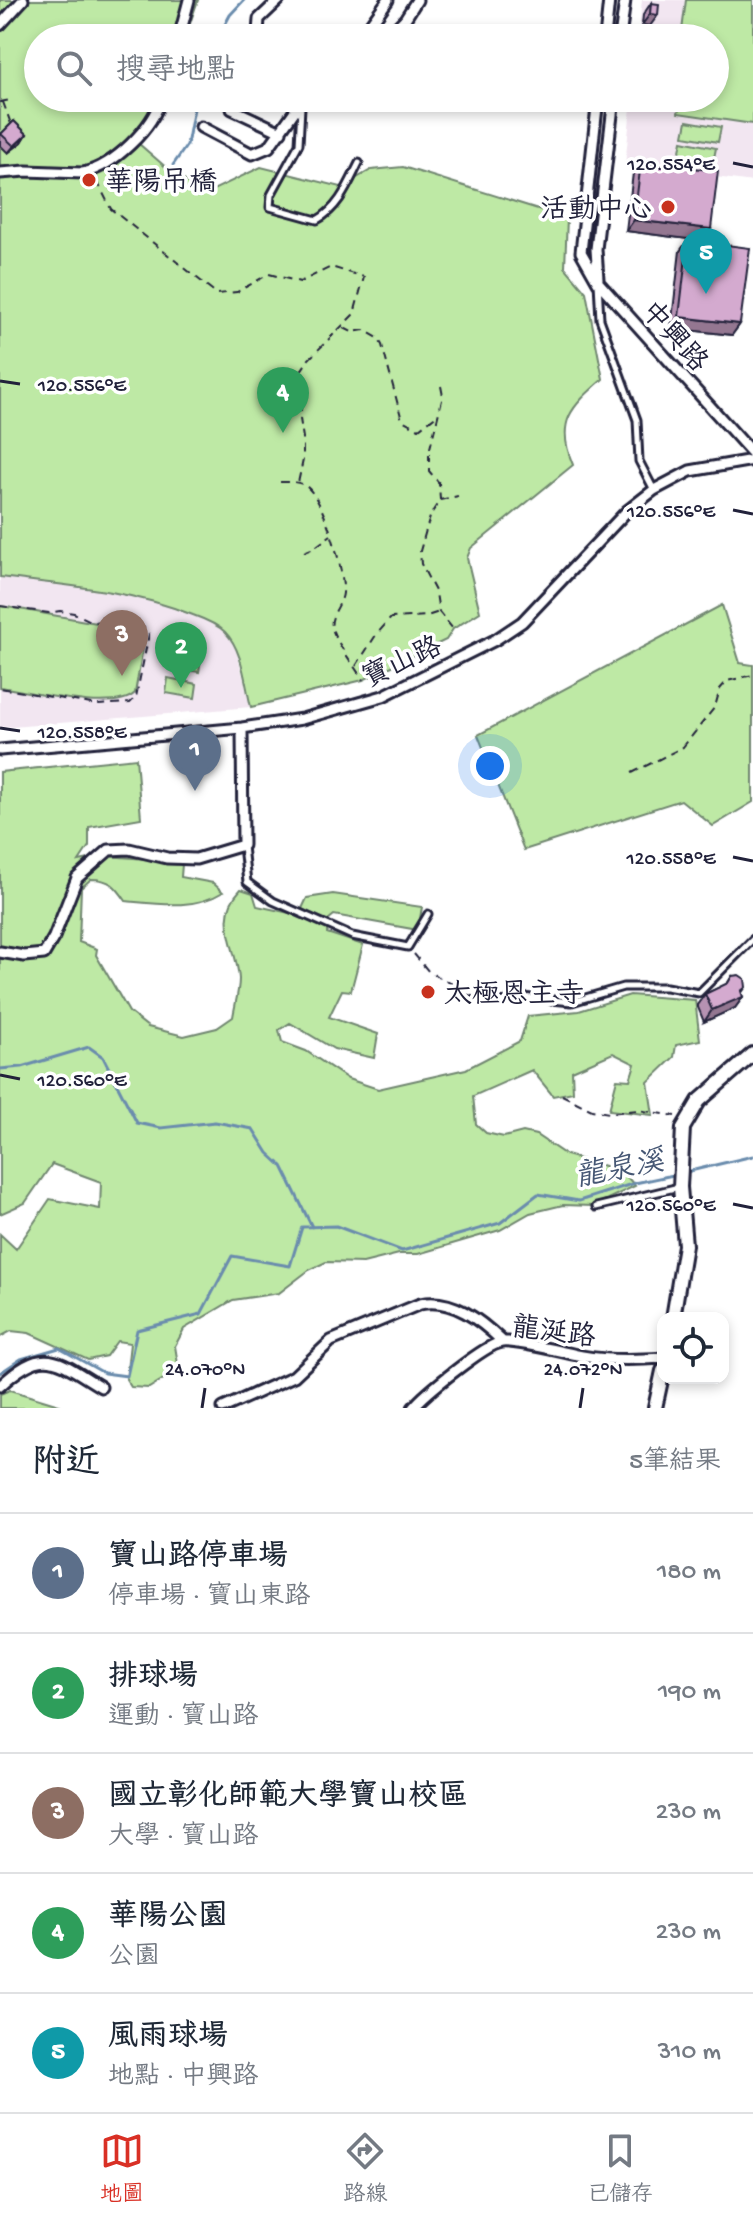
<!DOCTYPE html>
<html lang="zh-TW">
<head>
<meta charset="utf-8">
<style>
  :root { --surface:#fff; --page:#f6f6f7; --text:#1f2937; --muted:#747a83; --line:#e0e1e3; --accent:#d93025 }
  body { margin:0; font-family:"Gochi Hand","LXGW WenKai TC",sans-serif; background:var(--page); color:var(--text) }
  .controls { position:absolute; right:24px; bottom:24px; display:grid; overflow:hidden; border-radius:16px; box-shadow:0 4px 12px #0003 }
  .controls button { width:72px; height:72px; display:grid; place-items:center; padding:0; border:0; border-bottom:2px solid var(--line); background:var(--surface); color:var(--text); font:40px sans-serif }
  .you { position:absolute; left:490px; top:766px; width:28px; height:28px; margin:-20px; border:6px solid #fff; border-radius:50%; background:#1a73e8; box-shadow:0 0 0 12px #1a73e833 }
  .badge { display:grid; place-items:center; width:52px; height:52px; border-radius:50%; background:var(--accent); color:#fff; font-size:26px; font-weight:700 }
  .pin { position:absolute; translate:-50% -66px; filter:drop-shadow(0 2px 4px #0008) }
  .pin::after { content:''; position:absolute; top:42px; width:28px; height:24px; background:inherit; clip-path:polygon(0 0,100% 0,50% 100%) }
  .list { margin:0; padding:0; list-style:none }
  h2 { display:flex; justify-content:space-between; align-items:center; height:104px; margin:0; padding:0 32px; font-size:34px }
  h2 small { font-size:26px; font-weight:400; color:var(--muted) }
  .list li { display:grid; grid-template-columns:52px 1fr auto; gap:24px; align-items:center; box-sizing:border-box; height:120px; padding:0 32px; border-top:2px solid var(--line) }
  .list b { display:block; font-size:30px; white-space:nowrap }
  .list p { margin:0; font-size:26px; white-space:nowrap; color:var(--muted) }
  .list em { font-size:26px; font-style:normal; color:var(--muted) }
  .icon { flex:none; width:44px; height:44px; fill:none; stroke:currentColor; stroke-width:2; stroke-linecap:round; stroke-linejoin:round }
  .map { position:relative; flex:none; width:753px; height:1408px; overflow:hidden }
  .search { position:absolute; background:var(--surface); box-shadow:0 4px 12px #0003; left:24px; right:24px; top:24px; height:88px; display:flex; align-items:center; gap:20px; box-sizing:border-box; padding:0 28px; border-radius:44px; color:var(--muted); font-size:30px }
  .sheet { height:704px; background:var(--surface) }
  nav { display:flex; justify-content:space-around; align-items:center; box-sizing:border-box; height:112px; border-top:2px solid var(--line); background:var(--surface); font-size:22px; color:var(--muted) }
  nav a { display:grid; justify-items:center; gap:4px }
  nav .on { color:var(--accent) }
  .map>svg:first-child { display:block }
</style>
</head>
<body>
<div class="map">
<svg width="753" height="1408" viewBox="0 0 753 1408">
  <rect width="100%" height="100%" fill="#fff"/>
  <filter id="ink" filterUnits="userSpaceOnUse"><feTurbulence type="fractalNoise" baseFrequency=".0125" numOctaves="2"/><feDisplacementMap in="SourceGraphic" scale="16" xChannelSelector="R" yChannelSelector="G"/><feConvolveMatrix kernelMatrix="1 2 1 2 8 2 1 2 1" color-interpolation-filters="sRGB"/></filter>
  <g filter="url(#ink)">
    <!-- built -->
    <path fill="#f2e6f1" d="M642,0h111v182l-128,-17 7,-67h83v-60h-77z
      M0,577l102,12 60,14 43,17 19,10 11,15 16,62 -251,21z"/>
    <!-- green -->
    <path fill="#bee9a5" stroke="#708670" stroke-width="2" d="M0,0h198l-13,38h-147v60h128l-6,16 -22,29 38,33 31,17 54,-26 80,20 30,-17 32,-3 164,51 -2,49 21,25 17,87c-32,28 -48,43 -30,86l-102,83 -4,10 13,54 -27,17 -7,11 -83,40 -112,27c-6,-23 -8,-57 -26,-75 -8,-8 -21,-13 -32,-17 -62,-25 -127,-30 -193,-38z
      M686,0h67v124l-75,-11 3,-15h34v-60h-34z
      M687,121l34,6 -3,15 -34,-6z
      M682,141l34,7 -3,15 -34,-7z
      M722,605l18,58 13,2v137l-40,24 -32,-26 -157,50 -46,-115z
      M0,606c48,7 93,18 141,24l4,6 -10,57c-21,21 -106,-2 -135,-6z
      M173,653l28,6 -2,13 -29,-5z
      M168,678l29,6 -2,14 -29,-5z
      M136,758l5,60 -52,9v19l-10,15 26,-5 71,5 6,3 -1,13 32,6 10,9c-28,18 -65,12 -97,9 -10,-15 -16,-22 -35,-22l-10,9 -2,54 18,7 -1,6 33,57 19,15 36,9 33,-8 16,-11c2,-12 6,-26 6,-38 -2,-32 -26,-61 2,-90l12,4 4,13 42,9 8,-17 26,-4 89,13 -4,23 -84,-15 -6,5 -1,13 36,12 -12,46 -9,-1 -13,27 49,17 -4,24 -40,-9 -44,-26 -11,7 3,12 24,9 42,28 30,10 88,-20 54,-28 8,-25 51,-5 51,-16 65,5 5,40 -24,5 -2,12 -26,25 5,33 -44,-5 8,-31 13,1 5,-16 -22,-11 -41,18 1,21 -20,4 -21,-26 -59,26 3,28 10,9 18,4 19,-5 13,3 30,20 56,16 13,15 -42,20 -30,-1 -33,8 -30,17 -82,24h-19l-36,9 -37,-1 -17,8 -30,23 -46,7 -49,29 -9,17 3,18 -5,9 -24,15 -18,-1 -5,-8 4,-36 -13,-2 -11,15 -18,4 -59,-27 -18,-2 -11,6v-103l16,15 34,-50 50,10 1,-27 -49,-18 -27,39 -25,11v-442z
      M10,1390l49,15 7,3h-66v-14z"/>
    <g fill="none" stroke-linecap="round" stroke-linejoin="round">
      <!-- stream -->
      <path stroke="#6a8cad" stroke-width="3" d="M218,38l12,-23 14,-15
        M173,165l14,-20 9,-47
        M0,1069l22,-2 67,-20 14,10 34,66 24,5 54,-6 38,7 15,24 14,13 30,61
        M686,1172l67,-16
        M0,1373l21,-14 38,-11 45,25 23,3 10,-46 64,-16 31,-58 58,10 12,-39 34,-1 66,25 98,-28 38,-29 41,7 56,-18 43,-9"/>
      <defs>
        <path id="service" d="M301,107l-2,37 -28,51 -1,12 47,13c22,-12 31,-35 42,-57
          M598,283l2,36 37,101 2,41 15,29
          M243,846l4,36 26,19 79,35 56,11 20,-33
          M468,991l34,11 20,-5 50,5 51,-15h43l33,6 54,-54
          M596,1207l83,-20"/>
        <path id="minor" d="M0,25l23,-25
          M367,29l21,-29
          M179,38l10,-38
          M266,38l-8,-5 1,-14 20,-19
          M386,38l19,-19 12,-19
          M605,38l4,-38
          M620,38l5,-38
          M241,98l-9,11 49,23
          M598,98l-17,154 17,30 155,172
          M201,127l51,27 17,-7 32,-45 6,-4
          M0,173l26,-2 57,2c31,-7 70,-45 78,-75
          M598,279l-2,-30 18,-151
          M0,750l242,-22 60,-9 81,-23 112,-56 27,-18 105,-111 27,-21 36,-19 63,-11
          M0,952l24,4 20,-2 10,-17 23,-59 32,-28 20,-1 38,9 29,1 47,-14 -1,-117
          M0,1386c45,-42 56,-26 101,1
          M223,1408l71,-32 37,-35 89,-37c32,-7 61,17 82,37
          M413,1408c11,-14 73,-64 89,-66 13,-2 64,11 80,14 27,5 54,4 81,2"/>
        <path id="secondary" d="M673,1318l12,-73 -5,-58 3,-59 16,-27 54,-47
          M655,1408l8,-37"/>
      </defs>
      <!-- service casing -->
      <use href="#service" stroke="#22223b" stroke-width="11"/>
      <!-- minor casing -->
      <use href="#minor" stroke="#22223b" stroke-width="15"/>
      <!-- secondary casing -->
      <use href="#secondary" stroke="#22223b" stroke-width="18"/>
      <!-- path -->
      <path stroke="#22223b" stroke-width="2" stroke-dasharray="8 6" stroke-linecap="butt" d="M0,102l10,-2
        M3,102l8,22
        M97,181l14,28 106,85 20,-2 32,-18 31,8 31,-15 33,10 -10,37 -45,45 -12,18 5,21 -2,21 3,19v22l-5,23
        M344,328l8,4 12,-2 14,8 4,7 20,75 17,9 19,-15
        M441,386l2,10 -14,56v19l10,12 1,17 -9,14 -5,16 -6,21 1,13 15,29 3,19 14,17
        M280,482c7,0 18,-1 24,3 19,9 41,87 39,108 -1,12 -14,22 -11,35 3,13 23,39 31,52
        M440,500l18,-4
        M304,552l10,-4 17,-13
        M0,606l49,7 11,-2 14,2 17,8 54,7 4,6 -13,63 -6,6 -33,2 -97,-17
        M356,666l20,-31 15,-17 36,-2 12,-4
        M632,773l51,-26 32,-40 5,-18 7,-8 26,-6
        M414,954l15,18 31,16
        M562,1095l30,15 17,3 29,-3 38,6"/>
      <!-- service -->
      <use href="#service" stroke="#fff" stroke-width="5"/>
      <!-- minor -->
      <use href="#minor" stroke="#fff" stroke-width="9"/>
      <!-- secondary -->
      <use href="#secondary" stroke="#fff" stroke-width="12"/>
    </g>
    <!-- wall -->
    <path fill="#b692b2" stroke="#22223b" stroke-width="2" d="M651,3l-1,23 -8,-1 1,-10z
      M14,121l13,13 -5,8 -14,11 -8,-8v-10z
      M641,162l70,67 -8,12 -77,-10 7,-58z
      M688,240l52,84 -8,11 -61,-7 9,-77z
      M732,976l11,21 -8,11 -31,14 -7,-17 8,-11 22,-10z"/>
    <!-- shaded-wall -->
    <path fill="#947791" stroke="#22223b" stroke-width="2" d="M650,14l8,1 -8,11 -8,-1z
      M27,134l-5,8 -14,11 6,-7z
      M634,220l77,9 -8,12 -77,-10z
      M679,317l61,7 -8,11 -61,-7z
      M746,987l-8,11 5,-1 -8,11 -31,14 8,-12 29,-19z"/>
    <!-- building -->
    <path fill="#d4aacf" stroke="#22223b" stroke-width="2" d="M651,3l8,1 -1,11 -8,-1z
      M14,121l13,13 -13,12 -13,-12z
      M641,162l77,9 -7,58 -77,-9z
      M688,240l62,8 -10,76 -61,-7z
      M739,975l6,4 1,8 -5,4 2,6 -31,13 -7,-16 23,-11 4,-7z"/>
  </g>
  <!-- ticks -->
  <path fill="none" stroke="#22223b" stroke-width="3" d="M733,163l20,4M0,381l20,3M733,510l20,4M0,728l20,3M733,857l20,4M0,1075l20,4M733,1204l20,4M202,1408l3,-20M580,1408l3,-20"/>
  <!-- markers -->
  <g fill="#c8321e" stroke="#fff" stroke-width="3">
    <circle cx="89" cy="180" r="8"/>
    <circle cx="668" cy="207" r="8"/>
    <circle cx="428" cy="992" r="8"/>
  </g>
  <g text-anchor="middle" stroke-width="7" stroke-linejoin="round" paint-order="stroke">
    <!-- poi labels -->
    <g font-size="28" fill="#22223b" stroke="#fff" text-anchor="start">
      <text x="105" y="190">華陽吊橋</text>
      <text x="652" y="217" text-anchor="end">活動中心</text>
      <text x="444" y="1002">太極恩主寺</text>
    </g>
    <!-- street labels -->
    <g font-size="28" fill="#22223b" stroke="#fff">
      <text transform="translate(676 335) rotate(48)" y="10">中興路</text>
      <text transform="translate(401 660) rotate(-25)" y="10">寶山路</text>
      <text transform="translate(554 1330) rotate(7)" y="10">龍涎路</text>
    </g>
    <!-- water labels -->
    <g font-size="30" font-style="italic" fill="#465774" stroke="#fff">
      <text transform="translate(619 1167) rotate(-11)" y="10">龍泉溪</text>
    </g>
  </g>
  <g font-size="20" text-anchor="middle" fill="#22223b" stroke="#fff" stroke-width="7" stroke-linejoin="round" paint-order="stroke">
    <text x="671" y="170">120.554°E</text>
    <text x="82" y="391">120.556°E</text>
    <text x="671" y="517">120.556°E</text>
    <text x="82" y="738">120.558°E</text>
    <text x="671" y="864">120.558°E</text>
    <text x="82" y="1086">120.560°E</text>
    <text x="671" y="1211">120.560°E</text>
    <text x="205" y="1375">24.070°N</text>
    <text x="583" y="1375">24.072°N</text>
  </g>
</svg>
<div class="controls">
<button><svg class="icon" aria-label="locate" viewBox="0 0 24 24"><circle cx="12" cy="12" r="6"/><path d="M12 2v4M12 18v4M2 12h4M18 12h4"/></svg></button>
</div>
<div class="you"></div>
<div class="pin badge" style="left:195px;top:791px;background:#5c6f8a">1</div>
<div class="pin badge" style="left:181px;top:688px;background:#2e9e5b">2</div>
<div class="pin badge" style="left:122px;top:676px;background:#8d6e63">3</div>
<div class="pin badge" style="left:283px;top:433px;background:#2e9e5b">4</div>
<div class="pin badge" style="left:706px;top:294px;background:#0f9aa8">5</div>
<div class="search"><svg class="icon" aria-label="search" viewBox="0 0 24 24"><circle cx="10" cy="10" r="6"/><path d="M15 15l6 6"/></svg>搜尋地點</div>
</div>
<section class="sheet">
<h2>附近<small>5筆結果</small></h2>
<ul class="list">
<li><span class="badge" style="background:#5c6f8a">1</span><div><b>寶山路停車場</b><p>停車場 · 寶山東路</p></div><em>180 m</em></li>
<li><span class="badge" style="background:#2e9e5b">2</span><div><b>排球場</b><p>運動 · 寶山路</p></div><em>190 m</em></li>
<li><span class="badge" style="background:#8d6e63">3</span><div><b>國立彰化師範大學寶山校區</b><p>大學 · 寶山路</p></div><em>230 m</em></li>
<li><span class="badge" style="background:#2e9e5b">4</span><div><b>華陽公園</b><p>公園</p></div><em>230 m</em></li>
<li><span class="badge" style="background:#0f9aa8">5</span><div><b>風雨球場</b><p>地點 · 中興路</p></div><em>310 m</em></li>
</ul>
</section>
<nav>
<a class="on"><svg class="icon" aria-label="map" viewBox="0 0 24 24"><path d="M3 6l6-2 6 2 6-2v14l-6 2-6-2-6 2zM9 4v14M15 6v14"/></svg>地圖</a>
<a><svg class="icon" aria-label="directions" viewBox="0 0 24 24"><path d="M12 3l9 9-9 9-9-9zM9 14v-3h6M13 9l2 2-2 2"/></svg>路線</a>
<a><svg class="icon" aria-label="saved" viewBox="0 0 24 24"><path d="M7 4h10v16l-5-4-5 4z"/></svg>已儲存</a>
</nav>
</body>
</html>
